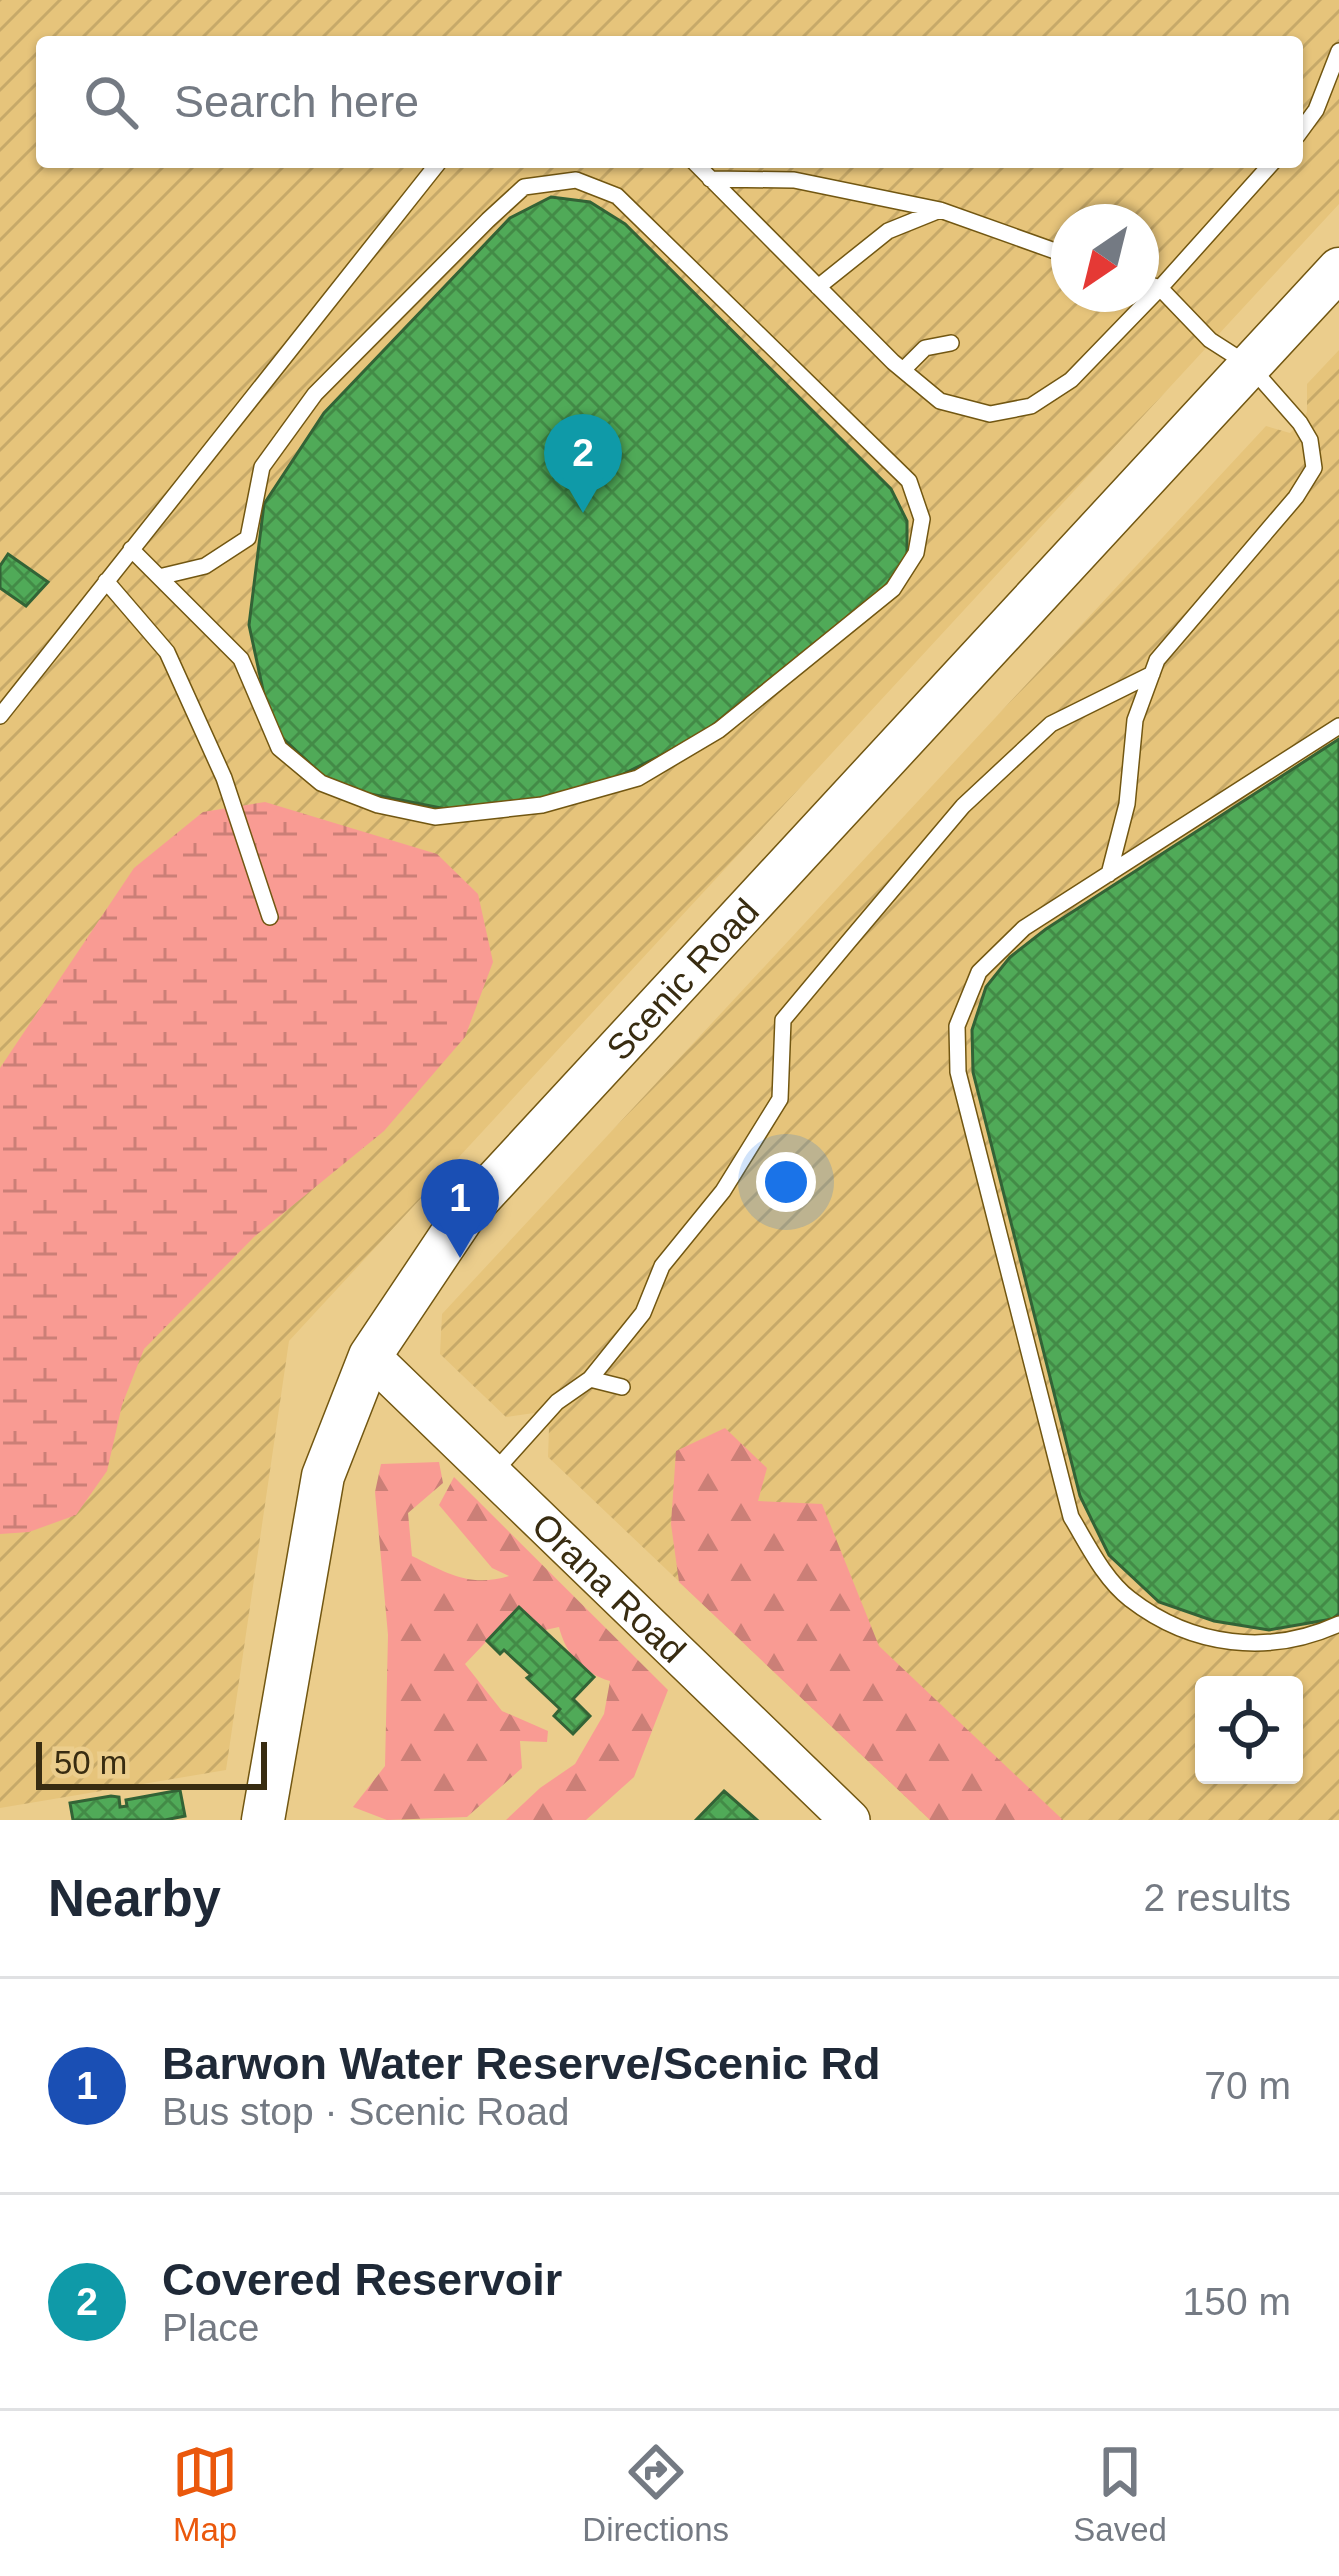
<!DOCTYPE html>
<html lang="en">
<head>
<meta charset="utf-8">
<style>
  :root { --surface:#fff; --page:#f6f6f7; --text:#1f2937; --muted:#747a83; --line:#e0e1e3; --accent:#ea580c }
  body { margin:0; font-family:Helvetica,sans-serif; background:var(--page); color:var(--text) }
  .controls { position:absolute; right:36px; bottom:36px; display:grid; overflow:hidden; border-radius:12px; box-shadow:0 3px 9px #0004 }
  .controls button { width:108px; height:108px; display:grid; place-items:center; padding:0; border:0; border-bottom:3px solid var(--line); background:var(--surface); color:var(--text); font:60px sans-serif }
  .compass { position:absolute; left:1051px; top:204px; width:108px; height:108px; border-radius:50%; background:var(--surface); box-shadow:0 3px 9px #0004; rotate:215deg }
  .scale { position:absolute; left:36px; bottom:30px; width:231px; box-sizing:border-box; padding-left:12px; border:6px solid #382c11; border-top:0; font-size:33px; line-height:42px; white-space:nowrap; color:#382c11; -webkit-text-stroke:9px #ebcd8c; paint-order:stroke }
  .you { position:absolute; left:786px; top:1182px; width:42px; height:42px; margin:-30px; border:9px solid #fff; border-radius:50%; background:#1a73e8; box-shadow:0 0 0 18px #1a73e833 }
  .badge { display:grid; place-items:center; width:78px; height:78px; border-radius:50%; background:var(--accent); color:#fff; font-size:39px; font-weight:700 }
  .pin { position:absolute; translate:-50% -99px; filter:drop-shadow(0 3px 6px #0008) }
  .pin::after { content:''; position:absolute; top:63px; width:42px; height:36px; background:inherit; clip-path:polygon(0 0,100% 0,50% 100%) }
  .list { margin:0; padding:0; list-style:none }
  h2 { display:flex; justify-content:space-between; align-items:center; height:156px; margin:0; padding:0 48px; font-size:51px }
  h2 small { font-size:39px; font-weight:400; color:var(--muted) }
  .list li { display:grid; grid-template-columns:78px 1fr auto; gap:36px; align-items:center; box-sizing:border-box; height:216px; padding:0 48px; border-top:3px solid var(--line) }
  .list b { display:block; font-size:45px; white-space:nowrap }
  .list p { margin:0; font-size:39px; white-space:nowrap; color:var(--muted) }
  .list em { font-size:39px; font-style:normal; color:var(--muted) }
  .icon { flex:none; width:66px; height:66px; fill:none; stroke:currentColor; stroke-width:2; stroke-linecap:round; stroke-linejoin:round }
  .map { position:relative; flex:none; width:1339px; height:1820px; overflow:hidden }
  .search { position:absolute; background:var(--surface); box-shadow:0 3px 9px #0004; left:36px; right:36px; top:36px; height:132px; display:flex; align-items:center; gap:30px; box-sizing:border-box; padding:0 42px; border-radius:12px; color:var(--muted); font-size:45px }
  .sheet { height:588px; background:var(--surface) }
  nav { display:flex; justify-content:space-around; align-items:center; box-sizing:border-box; height:168px; border-top:3px solid var(--line); background:var(--surface); font-size:33px; color:var(--muted) }
  nav a { display:grid; justify-items:center; gap:6px }
  nav .on { color:var(--accent) }
  .map>svg:first-child { display:block }
</style>
</head>
<body>
<div class="map">
<svg width="1339" height="1820" viewBox="0 0 1339 1820">
  <defs>
    <pattern id="industrial-furrows" width="10" height="10" patternUnits="userSpaceOnUse" patternTransform="scale(3)"><rect width="10" height="10" fill="#e6c47b"/><path d="M-1 1l2-2M0 10L10 0M9 11l2-2" fill="none" stroke="#c6a969"/></pattern>
    <pattern id="forest-firs" width="22" height="20" patternUnits="userSpaceOnUse" patternTransform="scale(3)"><rect width="22" height="20" fill="#f99b93"/><path d="M5 1l3.5 6h-7zM16 11l3.5 6h-7z" fill="#cb7f77"/></pattern>
    <pattern id="wetland-marsh" width="20" height="14" patternUnits="userSpaceOnUse" patternTransform="scale(3)"><rect width="20" height="14" fill="#f99b93"/><path d="M1 5h8M5 5V1M11 12h8M15 12V8" fill="none" stroke="#cb7f77"/></pattern>
    <pattern id="building-cross-hatch" width="8" height="8" patternUnits="userSpaceOnUse" patternTransform="scale(3)"><rect width="8" height="8" fill="#50aa58"/><path d="M0 0l8 8M0 8l8-8" fill="none" stroke="#438b47"/></pattern>
  </defs>
  <rect width="100%" height="100%" fill="#ebcd8c"/>
  <!-- industrial -->
  <path fill="url(#industrial-furrows)" fill-rule="evenodd" d="M0,0h1339v204l-1050,1137 -63,429 -226,38zM42,42h1255v120h-1255zM1069,222h72v72h-72z
    M1339,350v1470h-409l-382,-363 1,-29 -15,-15 -28,4 -66,-63 2,-40 824,-888 24,7 10,-10 7,-11v-28zM1204,1685h90v90h-90z"/>
  <!-- forest -->
  <path fill="url(#forest-firs)" d="M725,1428l42,40 -9,33 64,3 57,142 184,174h-133l-251,-238 -8,-58 5,-73z
    M439,1462l4,21 -35,30 4,43c35,17 58,32 97,20l-17,-8 -53,-63 15,-28 214,213 -34,87 -48,43h-80l34,-32 35,-24 29,-50 6,-33c-27,-8 -44,-26 -51,-54l-14,3 -26,-23 -54,57 37,47 46,20 -1,11 -27,-1 2,27 -55,49 -80,3 -34,-13 32,-41 3,-131 -13,-143 6,-28z"/>
  <!-- wetland -->
  <path fill="url(#wetland-marsh)" d="M265,802l172,52 41,40 15,68 -28,75 -81,94 -130,106 -110,112 -22,56 -15,66 -31,44 -47,17 -29,2v-466l134,-200 69,-56z"/>
  <!-- building -->
  <path fill="url(#building-cross-hatch)" stroke="#336336" stroke-width="3" d="M551,197l39,5 35,22 266,265 16,32v36l-23,31 -186,149 -105,52 -132,23 -126,-25 -64,-60 -22,-102 15,-121 60,-91 186,-195z
    M8,554l40,28 -22,24 -26,-18v-22z
    M1339,739v875l-7,5 -63,11 -55,-9 -55,-19 -50,-47 -29,-59 -107,-424 -1,-42 14,-43 24,-30 36,-28z
    M519,1607l75,70 -21,22 17,17 -17,18 -19,-18 6,-7 -33,-31 4,-3 -27,-25 -4,4 -13,-13z
    M180,1790l5,26 -20,4h-92l-3,-17 41,-7 8,1 1,10 7,-1 -1,-6z
    M724,1791l33,29h-61z"/>
  <g fill="none" stroke-linecap="round" stroke-linejoin="round">
    <defs>
      <path id="service" d="M1297,136l19,-26 23,-59
        M694,162l199,200 47,39 50,13 41,-8 40,-26 89,-92 50,52 39,25 51,58 10,17 4,28 -18,29 -139,163 -22,60 -8,84 -18,70
        M710,179l84,1 146,30 129,46
        M1141,282l19,6 113,-126
        M818,287l70,-56 52,-21
        M903,370l22,-22 26,-5
        M131,549l110,110 38,89 42,35 57,22 57,12 107,-12 96,-27 81,-48 174,-141 23,-36 6,-34 -13,-38 -292,-285 -41,-16 -52,7 -36,33 -173,174 -53,73 -14,71 -43,28 -46,11
        M106,581l61,71 57,126 46,139
        M0,716l439,-554
        M1339,726l-315,202 -45,44 -22,54 1,46 113,445c17,28 33,62 59,82 62,48 139,57 209,25
        M590,1379l32,8
        M495,1471l62,-69 33,-23 53,-66 19,-47 61,-75 57,-92 3,-79 66,-79 114,-135 88,-82 101,-50"/>
      <g id="tertiary">
        <path id="s1" d="M370,1356l480,464"/>
      </g>
      <g id="secondary">
        <path id="s2" d="M263,1820l60,-344 47,-120 95,-142 874,-945"/>
      </g>
    </defs>
    <!-- service casing -->
    <use href="#service" stroke="#725712" stroke-width="18"/>
    <!-- tertiary casing -->
    <use href="#tertiary" stroke="#725712" stroke-width="42"/>
    <!-- secondary casing -->
    <use href="#secondary" stroke="#725712" stroke-width="45"/>
    <!-- service -->
    <use href="#service" stroke="#fff" stroke-width="15"/>
    <!-- tertiary -->
    <use href="#tertiary" stroke="#fff" stroke-width="39"/>
    <!-- secondary -->
    <use href="#secondary" stroke="#fff" stroke-width="42"/>
  </g>
  <g text-anchor="middle" stroke-width="10" stroke-linejoin="round" paint-order="stroke">
    <!-- street labels -->
    <g font-size="36" fill="#382c11" stroke="#ebcd8c">
      <text dy="13" stroke="none"><textPath href="#s2" startOffset="969">Scenic Road</textPath></text>
      <text dy="13" stroke="none"><textPath href="#s1" startOffset="333">Orana Road</textPath></text>
    </g>
  </g>
</svg>
<div class="controls">
<button><svg class="icon" aria-label="locate" viewBox="0 0 24 24"><circle cx="12" cy="12" r="6"/><path d="M12 2v4M12 18v4M2 12h4M18 12h4"/></svg></button>
</div>
<svg class="compass" viewBox="-18 -18 36 36"><path d="M0-13l5 13h-10z" fill="#e53935"/><path d="M0 13l5-13h-10z" fill="#747a83"/></svg>
<div class="scale">50 m</div>
<div class="you"></div>
<div class="pin badge" style="left:460px;top:1258px;background:#1a4fb4">1</div>
<div class="pin badge" style="left:583px;top:513px;background:#0f9aa8">2</div>
<div class="search"><svg class="icon" aria-label="search" viewBox="0 0 24 24"><circle cx="10" cy="10" r="6"/><path d="M15 15l6 6"/></svg>Search here</div>
</div>
<section class="sheet">
<h2>Nearby<small>2 results</small></h2>
<ul class="list">
<li><span class="badge" style="background:#1a4fb4">1</span><div><b>Barwon Water Reserve/Scenic Rd</b><p>Bus stop · Scenic Road</p></div><em>70 m</em></li>
<li><span class="badge" style="background:#0f9aa8">2</span><div><b>Covered Reservoir</b><p>Place</p></div><em>150 m</em></li>
</ul>
</section>
<nav>
<a class="on"><svg class="icon" aria-label="map" viewBox="0 0 24 24"><path d="M3 6l6-2 6 2 6-2v14l-6 2-6-2-6 2zM9 4v14M15 6v14"/></svg>Map</a>
<a><svg class="icon" aria-label="directions" viewBox="0 0 24 24"><path d="M12 3l9 9-9 9-9-9zM9 14v-3h6M13 9l2 2-2 2"/></svg>Directions</a>
<a><svg class="icon" aria-label="saved" viewBox="0 0 24 24"><path d="M7 4h10v16l-5-4-5 4z"/></svg>Saved</a>
</nav>
</body>
</html>
